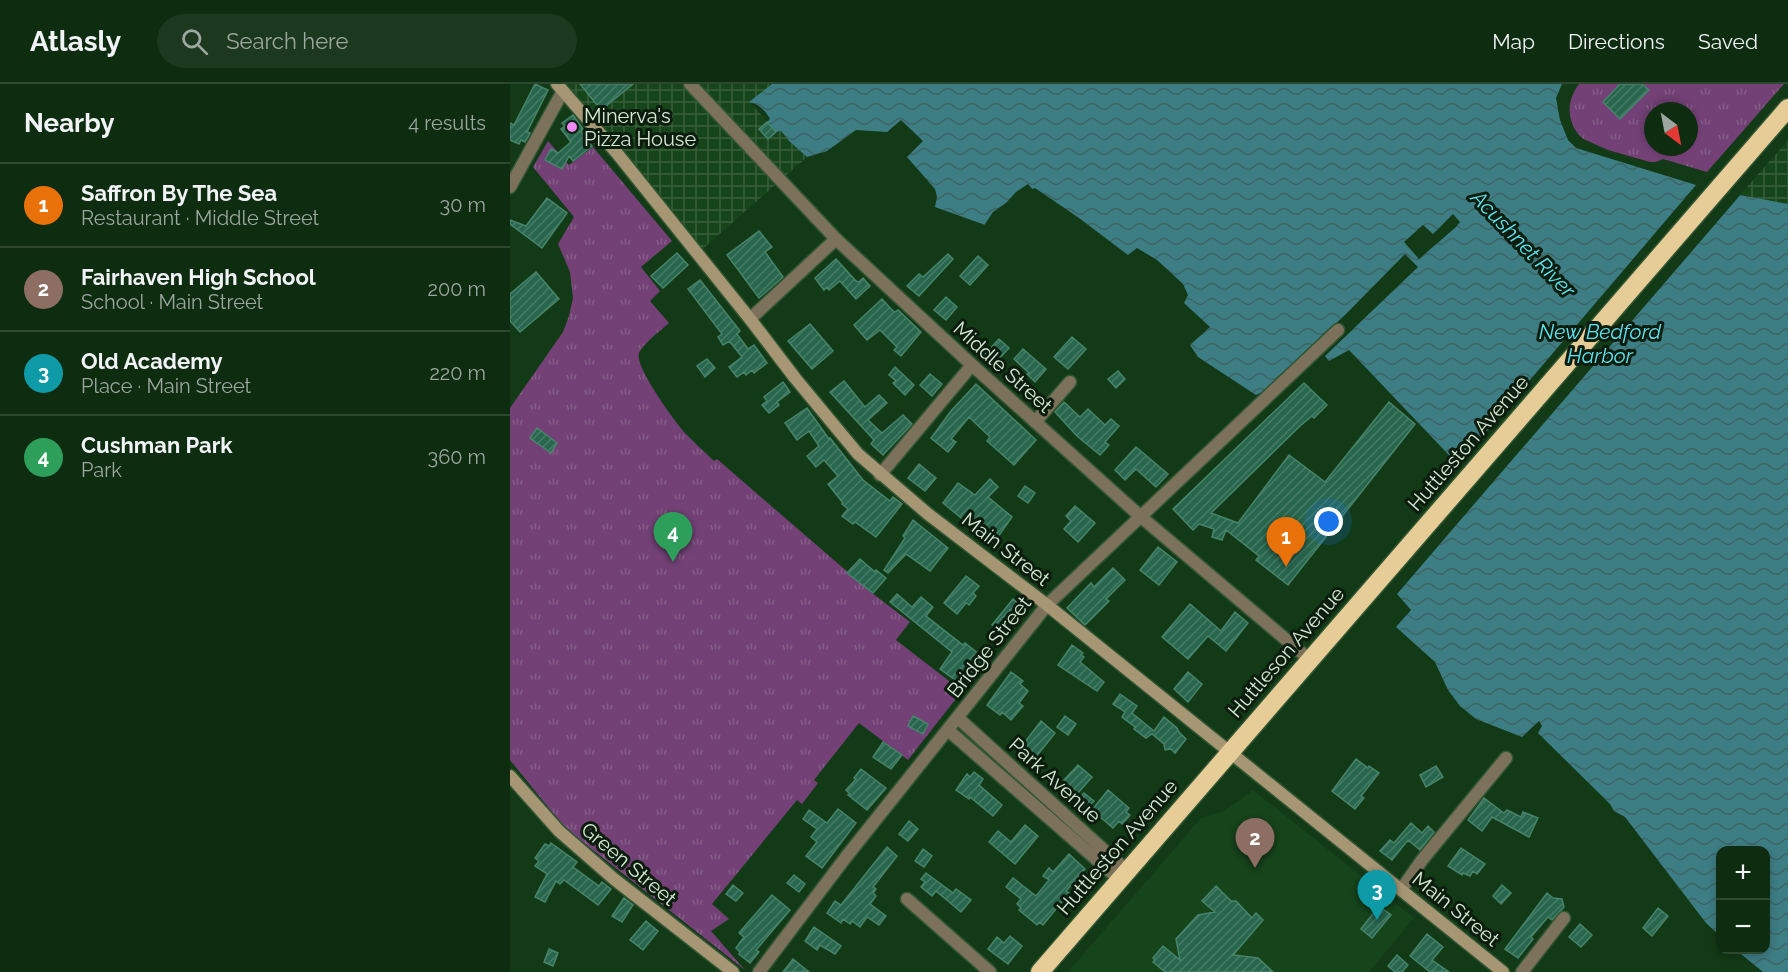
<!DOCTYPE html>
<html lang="en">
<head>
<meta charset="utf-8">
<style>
  :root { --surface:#0e2c10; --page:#1c381e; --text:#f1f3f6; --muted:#9ba79f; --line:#2e4830; --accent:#8bbbb9 }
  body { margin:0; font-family:Raleway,sans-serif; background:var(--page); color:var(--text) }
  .controls { position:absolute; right:18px; bottom:18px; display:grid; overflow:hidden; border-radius:12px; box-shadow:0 3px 9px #0003 }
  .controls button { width:54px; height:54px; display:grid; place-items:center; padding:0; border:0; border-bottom:2px solid var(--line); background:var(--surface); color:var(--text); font:30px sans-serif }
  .compass { position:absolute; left:1134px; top:18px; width:54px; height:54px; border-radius:50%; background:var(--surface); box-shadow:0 3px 9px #0003; rotate:148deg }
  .you { position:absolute; left:819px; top:438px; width:21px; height:21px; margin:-15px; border:4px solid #fff; border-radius:50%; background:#1a73e8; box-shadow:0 0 0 9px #1a73e833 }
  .badge { display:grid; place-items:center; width:39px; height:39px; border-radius:50%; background:var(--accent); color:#fff; font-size:20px; font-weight:700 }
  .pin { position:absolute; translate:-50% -50px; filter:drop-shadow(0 2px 3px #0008) }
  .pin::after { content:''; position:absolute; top:32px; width:21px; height:18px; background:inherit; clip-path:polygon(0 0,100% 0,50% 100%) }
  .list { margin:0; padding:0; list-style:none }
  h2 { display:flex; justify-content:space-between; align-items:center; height:78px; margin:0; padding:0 24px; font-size:26px }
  h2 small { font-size:20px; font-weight:400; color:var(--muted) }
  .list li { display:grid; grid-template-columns:39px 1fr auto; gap:18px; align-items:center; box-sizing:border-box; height:84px; padding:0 24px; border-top:2px solid var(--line) }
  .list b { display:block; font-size:22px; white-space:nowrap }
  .list p { margin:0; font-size:20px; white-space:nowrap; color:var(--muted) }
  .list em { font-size:20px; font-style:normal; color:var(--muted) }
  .icon { flex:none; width:33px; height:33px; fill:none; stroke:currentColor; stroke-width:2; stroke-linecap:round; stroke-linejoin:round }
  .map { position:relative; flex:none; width:1278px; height:888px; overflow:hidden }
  header { display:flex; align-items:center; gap:36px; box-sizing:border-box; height:84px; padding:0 30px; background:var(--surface); border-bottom:2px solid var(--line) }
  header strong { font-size:28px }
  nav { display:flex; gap:33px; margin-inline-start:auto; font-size:21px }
  .search { width:420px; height:54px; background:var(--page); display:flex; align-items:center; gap:15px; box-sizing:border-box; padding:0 21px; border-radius:33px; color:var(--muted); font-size:22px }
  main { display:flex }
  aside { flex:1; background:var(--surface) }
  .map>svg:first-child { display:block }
</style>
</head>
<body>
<header>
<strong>Atlasly</strong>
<div class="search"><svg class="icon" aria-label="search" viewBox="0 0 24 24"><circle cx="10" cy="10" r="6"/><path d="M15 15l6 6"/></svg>Search here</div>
<nav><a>Map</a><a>Directions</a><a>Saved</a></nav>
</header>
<main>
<aside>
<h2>Nearby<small>4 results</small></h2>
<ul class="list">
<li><span class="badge" style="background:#e8710a">1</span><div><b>Saffron By The Sea</b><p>Restaurant · Middle Street</p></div><em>30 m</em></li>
<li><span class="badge" style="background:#8d6e63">2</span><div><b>Fairhaven High School</b><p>School · Main Street</p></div><em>200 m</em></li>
<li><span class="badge" style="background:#0f9aa8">3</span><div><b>Old Academy</b><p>Place · Main Street</p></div><em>220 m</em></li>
<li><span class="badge" style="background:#2e9e5b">4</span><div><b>Cushman Park</b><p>Park</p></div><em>360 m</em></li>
</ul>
</aside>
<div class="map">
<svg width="1278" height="888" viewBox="0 0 1278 888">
  <defs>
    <pattern id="industrial-grid" width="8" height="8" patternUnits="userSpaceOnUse" patternTransform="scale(1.5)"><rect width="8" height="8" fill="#16441b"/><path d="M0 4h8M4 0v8" fill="none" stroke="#375f3b"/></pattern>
    <pattern id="park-tufts" width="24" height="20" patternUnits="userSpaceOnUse" patternTransform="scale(1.5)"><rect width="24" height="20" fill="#734176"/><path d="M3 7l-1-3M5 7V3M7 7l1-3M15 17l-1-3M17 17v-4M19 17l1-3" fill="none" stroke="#865d89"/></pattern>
    <pattern id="water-waves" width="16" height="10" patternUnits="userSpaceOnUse" patternTransform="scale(1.5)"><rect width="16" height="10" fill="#3d7d84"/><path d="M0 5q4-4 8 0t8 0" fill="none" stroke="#3e6465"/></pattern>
    <pattern id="building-hatch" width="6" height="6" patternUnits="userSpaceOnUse" patternTransform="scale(1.5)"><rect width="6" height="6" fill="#28664e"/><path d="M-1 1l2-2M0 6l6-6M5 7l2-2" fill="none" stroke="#467c67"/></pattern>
  </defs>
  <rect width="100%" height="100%" fill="#133a16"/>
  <!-- built -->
  <path fill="#16441b" d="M743,706l161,128 -45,54h-301l133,-154 23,-7z"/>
  <!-- industrial -->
  <path fill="url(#industrial-grid)" d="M47,0h215l-21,19 25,29 5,-1 8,10 18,16 -109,96z
    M1278,56v65l-48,-10 13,-15z"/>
  <!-- park -->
  <path fill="url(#park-tufts)" fill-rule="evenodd" d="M1069,0h205l-77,88 -44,-13 -7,3h-8c-19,-6 -45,-10 -62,-21 -20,-14 -21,-39 -7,-57zM1143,27h36v36h-36z
    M38,57l21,24 24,-18 79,94 -31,26 19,24 -10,10 19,22c-8,7 -26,21 -30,30 -5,13 35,67 45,79 9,10 20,19 30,29l3,-2 155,134 38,29 -14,18 66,51 -54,69 -49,-37 -45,57 4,3 -16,21 -5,-4 -85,104 17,15 -18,12 34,39 -180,-142 -55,-68v-352l53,-76 6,-16 4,-18 -3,-26 -12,-28 16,-27 -41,-50z"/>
  <!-- water -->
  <path fill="url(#water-waves)" d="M262,0h800l-4,9 -1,29 12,19 161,54 48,9v768h-25l-27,-22h30v-100h-46v86l-14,-13 -81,-106 -11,-6 -4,-7 -68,-67 -4,-4 4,-7 -3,-5 -17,16 -46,-18 -16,-13 -12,-16 -13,-28 -39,-35 15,-17 -14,-16 87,-102 -135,-142 -20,11 -4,-5 93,-89 -13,-13 -60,61 -83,77 -6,3 -58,-38 -8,-12 20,-18 -26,-24v-9l-50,-42 -6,3 -49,-37 -44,-30 -5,2 -42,36 -53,-19 2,-10 -2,-8 -28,-32 16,-16 -22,-21 -14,12 -31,-2 -29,21 -20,6 -18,-16 -8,-10 -5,1 -9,-10 3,-3c-5,-9 -11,-15 -21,-17z"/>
  <!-- pier -->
  <path fill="#133a16" d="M1052,0h13l-7,18v9l6,19 7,8 27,12 94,27 40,16 -347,403 -1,-4 86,-100 -24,-25 240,-282 -120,-37 -8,-8 -8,-20 -4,-22z
    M518,100l5,6 -1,3 -42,35 -7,-1 10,-15 13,-9 10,-11z
    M943,130l7,8 -4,5 -37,32 -15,-17 19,-17 10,9z
    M627,164l20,12 26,24 5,11 -4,8 -10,-15 -23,-21 -15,-11 -8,-1z"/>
  <!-- building -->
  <path fill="url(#building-hatch)" stroke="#47846b" stroke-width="1.5" d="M25,0l13,6 -21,42 3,1 -2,4 -3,5 -4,-2 -2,4 -9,-4v-17l4,2z
    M70,0h53l-32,26z
    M1110,0h22l7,6 -29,29 -17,-17z
    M63,31l10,14 -2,3 11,14 -19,15 -4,-5 -7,13 -17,-9 6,-11 7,4 13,-11 -10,-13 4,-3 -3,-3z
    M257,38l9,10 -8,7 -9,-10z
    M37,114l20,15 -25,35 -32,-24v-4l16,6z
    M249,147l13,16 -7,5 18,25 -24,21 -32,-43z
    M167,169l11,12 -25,23 -12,-12z
    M438,170l5,5 -34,37 -12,-10 12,-12 4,3z
    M468,172l10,9 -18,20 -10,-9z
    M326,175l20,22 3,1 4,-4 7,8 -14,13 -16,-18 -11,9 -2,-3 -3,3 -9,-12z
    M26,188l23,27 -39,33 -10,-11v-27z
    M190,196l40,51 -3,3 11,15 6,-4 13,18 -13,10 -2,-3 -6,5 -2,-3 -7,5 -8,-10 13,-10 -11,-14 -3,-1 -5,3 -5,-8 4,-3 -34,-45z
    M436,213l11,10 -11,13 -12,-10z
    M372,215l11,12 2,1 3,-2 23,22 -20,24 -7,-6 3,-3 -17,-17 -13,10 -13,-15z
    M300,240l23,27 -21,18 -24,-28z
    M562,253l14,12 -18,20 -14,-12z
    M489,255l10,9 -15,16 -10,-9z
    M513,265l23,20 -11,13 -8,-8 2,-1 -15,-14z
    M197,275l8,9 -10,9 -8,-11z
    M385,283l19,18 -9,10 -12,-12 3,-2 -7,-6z
    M608,287l7,8 -9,9 -8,-9z
    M420,290l12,10 -10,12 -12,-11z
    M334,297l21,26 14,-12 8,8 -19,17 14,13 21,-18 9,9 -29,31 -12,-11 3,-4 -44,-48z
    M273,298l7,10 -13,10 2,3 -10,8 -7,-8 5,-4 -3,-4z
    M794,299l23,22 -13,13 -2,-2 -12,10 -89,87 27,10 51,-68 36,27 64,-80 26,22 -127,161 -32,-25 3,-4 -33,-26 -4,10 -10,-3 2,-8 -15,-5 -6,6 -20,-21z
    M466,300l60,56 -22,25 -27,-24 3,-4 -21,-20 -18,22 5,3 -8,10 -17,-14 20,-27z
    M554,318l16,15 8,-8 17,16 6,-6 8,7 -14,16 4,3 -9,10 -23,-19 -22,-24z
    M297,324l22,31 1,-1 33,42 27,21 3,-4 9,7 -26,33 -21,-15 -2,2 -11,-8 6,-7 -6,-5 1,-1 -15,-19 10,-8 -14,-16 -8,7 -9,-11 12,-10 -10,-15 -12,9 -12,-17z
    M27,344l20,15 -6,10 -21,-15z
    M626,363l32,27 -12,13 -20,-18 -11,11 -10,-10z
    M409,380l17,14 -11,13 -17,-13z
    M480,395l8,8 -10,10 24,20 -19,27 -50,-41 15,-20 17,12z
    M515,402l10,7 -7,10 -10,-7z
    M565,422l20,17 -17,19 -14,-13 7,-8 -5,-5z
    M403,436l35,28 -18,23 -24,-17 -18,19 -4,-3 21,-32 -2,-2z
    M648,463l19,15 -18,23 -19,-15z
    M350,475l15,13 1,-2 10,8 -13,15 -26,-20z
    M603,484l12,12 -19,19 3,2 -24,24 -18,-17 24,-25 3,4z
    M456,492l13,10 -6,7 3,3 -7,9 -3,-2 -9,11 -13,-11z
    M387,510l15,13 9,-10 12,10 -7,9 37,29 2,-2 20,16 -20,28 -25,-18 12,-17 -62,-50z
    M503,515l12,10 -21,26 -12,-10z
    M680,520l31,27 14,-19 13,11 -22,28 -18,-15 -20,23 -26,-22z
    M562,561l11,8 -2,2 3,2 -4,5 24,20 -7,9 -39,-26z
    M501,588l12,9 -3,3 8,7 -9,12 4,3 -12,14 -9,-8 -2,3 -13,-10z
    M678,588l14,12 -14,18 -14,-13z
    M610,610l17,12 -5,7 22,18 10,-14 13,11 2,4 7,7 -11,14 -4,-4 -6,1 -1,-6 -12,-10 -6,4 -12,-9 1,-2 -13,-10 3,-5 -12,-8z
    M403,632l15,8 -5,10 -15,-8z
    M555,632l11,8 -8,11 -11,-8z
    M531,637l14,12 -20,25 -14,-11z
    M373,658l19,13 -11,14 -18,-12z
    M846,675l12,9 1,-2 10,7 -18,23 3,2 -9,11 -23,-18z
    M568,681l14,12 -14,16 -14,-13z
    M926,682l7,11 -17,10 -6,-12z
    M351,685l25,19 -19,22 -19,-15 2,-1 -4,-4 10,-11 -2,-1z
    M464,688l9,7 -4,6 23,20 -9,11 -23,-19 -1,2 -13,-9 11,-16 3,3z
    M598,706l21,18 -3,4 4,3 -8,9 -3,-3 -6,7 -21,-18z
    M574,709l10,8 -9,10 -10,-8z
    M974,714l20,15 3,-3 14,7 2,-5 15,6 -9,19 -37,-20 -10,14 -14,-11z
    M328,725l18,14 -34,45 -16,-12 11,-14 -6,-5 6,-8 -14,-10 6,-9 18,13z
    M399,737l9,8 -10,12 -9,-7z
    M901,739l11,10 6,-7 6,6 -14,18 -12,-10 -16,20 -12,-9 10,-11 4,3z
    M515,741l13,11 -23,28 -26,-22 9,-11 13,11z
    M41,759l26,19 -4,5 26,19 3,-4 9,7 -13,16 -34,-25 -4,4 -4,-3 -11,21 -10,-5 12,-23 -12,-8 4,-5 -4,-3 10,-14 4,2z
    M377,763l10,9 -24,31 3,2 -3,4 3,3 -6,8 16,12 -7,9 -12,-8 -7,10 -8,-6 -2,3 -7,-5 -2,4 -14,-10 8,-12 6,4z
    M951,764l24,16 -8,10 -4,-3 -3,5 -7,-3 -1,2 -14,-9z
    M413,765l9,7 -8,11 -9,-6z
    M559,770l16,15 -19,22 3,2 -26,32 -4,-3 -2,3 -18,-15 2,-2 -4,-4 4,-5 -15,-12 7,-9 23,18 13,-16 -6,-4 6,-8 4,4z
    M416,789l27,20 3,-4 15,11 -10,12 -25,-21 -4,5 -11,-9 4,-5 -4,-3z
    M284,791l11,9 -6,8 -12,-9z
    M223,801l10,8 -7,8 -10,-7z
    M992,801l9,8 -10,11 -8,-8z
    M706,802l15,15h5l16,17 4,-5 7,7 -30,35 25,3 15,14h-108l-12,-10 2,-2 -2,-2 10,-12 17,14 -4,-21 22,-24 17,-3 -13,-11z
    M1037,809l6,5 9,1 2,8 -12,13 -4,-3 -17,20 2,2 -15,19 -13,-9z
    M262,811l18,15 -34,40 3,2 -9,11 -11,-9 1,-2 -4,-4 8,-11 -5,-4z
    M114,814l9,7 -11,17 -10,-6z
    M869,822l12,9 -19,23 -11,-9z
    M1148,824l10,8 -16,20 -9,-8z
    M136,837l12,10 -15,19 -13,-10z
    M1070,840l12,11 -11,12 -12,-10z
    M304,843l27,19 -6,8 -15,-9 -3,5 -12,-9z
    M917,850l16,13 -11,13 17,12h-19l-20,-16z
    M500,852l12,10 -14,18 -20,-15 9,-12 7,6z
    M39,865l9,4 -5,13 -9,-4z
    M887,871l11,10 -6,7h-7l-7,-6z
    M283,875l16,13h-26z"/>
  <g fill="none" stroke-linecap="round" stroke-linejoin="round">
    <defs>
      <path id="street" d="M180,0l146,155 136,126 168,151 169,143
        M0,103l53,-96
        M240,235l86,-80
        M525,338l35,-40
        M370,391l92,-110
        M448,634l169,153
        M438,646l171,149
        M891,806l21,-30 84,-102
        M397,815l83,73
        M249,888l87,-115 201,-252 291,-275
        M1012,888l42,-54"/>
      <path id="secondary" d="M47,0l59,68 134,167 45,59 63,76 70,60 119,91 456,367
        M0,692l49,55 55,48 119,93"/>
      <path id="highway" d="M530,888l748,-864"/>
    </defs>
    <!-- street casing -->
    <use href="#street" stroke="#325634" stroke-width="15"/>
    <!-- secondary casing -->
    <use href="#secondary" stroke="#325634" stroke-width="15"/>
    <!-- highway casing -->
    <use href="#highway" stroke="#325634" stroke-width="21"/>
    <!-- street -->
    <use href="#street" stroke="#7c725c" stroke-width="12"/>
    <!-- secondary -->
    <use href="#secondary" stroke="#a79674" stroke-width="12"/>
    <!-- highway -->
    <use href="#highway" stroke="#e6cc96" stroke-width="18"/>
  </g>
  <!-- markers -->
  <circle fill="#f08bf6" stroke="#0c1d0d" stroke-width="2" cx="62" cy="43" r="6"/>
  <g text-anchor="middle" stroke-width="6" stroke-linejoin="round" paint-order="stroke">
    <!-- poi labels -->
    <g font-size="20" fill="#d4ead4" stroke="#0c1d0d" text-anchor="start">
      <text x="74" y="39">Minerva's<tspan x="74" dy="23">Pizza House</tspan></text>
    </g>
    <!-- street labels -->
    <g font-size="20" fill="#d4ead4" stroke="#0c1d0d">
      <text transform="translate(493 283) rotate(42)" y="7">Middle Street</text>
      <text transform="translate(958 359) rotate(-49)" y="7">Huttleston Avenue</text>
      <text transform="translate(496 465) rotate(38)" y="7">Main Street</text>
      <text transform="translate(479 563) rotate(-52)" y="7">Bridge Street</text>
      <text transform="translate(776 568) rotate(-49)" y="7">Huttleson Avenue</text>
      <text transform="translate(545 696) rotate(42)" y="7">Park Avenue</text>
      <text transform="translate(607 763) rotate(-49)" y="7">Huttleston Avenue</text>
      <text transform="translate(119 780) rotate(40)" y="7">Green Street</text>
      <text transform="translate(946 825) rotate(39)" y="7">Main Street</text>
    </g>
    <!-- water labels -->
    <g font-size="21" font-style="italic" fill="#5ce1f0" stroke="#0c1d0d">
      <text transform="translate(1013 160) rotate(46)" y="7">Acushnet River</text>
      <text x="1090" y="255">New Bedford<tspan x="1090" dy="24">Harbor</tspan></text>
    </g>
  </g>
</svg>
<div class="controls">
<button>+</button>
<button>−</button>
</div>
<svg class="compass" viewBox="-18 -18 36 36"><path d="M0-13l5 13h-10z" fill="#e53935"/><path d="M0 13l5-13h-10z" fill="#9ba79f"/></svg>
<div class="you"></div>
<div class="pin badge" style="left:776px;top:483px;background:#e8710a">1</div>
<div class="pin badge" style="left:745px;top:784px;background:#8d6e63">2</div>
<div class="pin badge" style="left:867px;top:836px;background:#0f9aa8">3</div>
<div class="pin badge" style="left:163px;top:478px;background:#2e9e5b">4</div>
</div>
</main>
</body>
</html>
